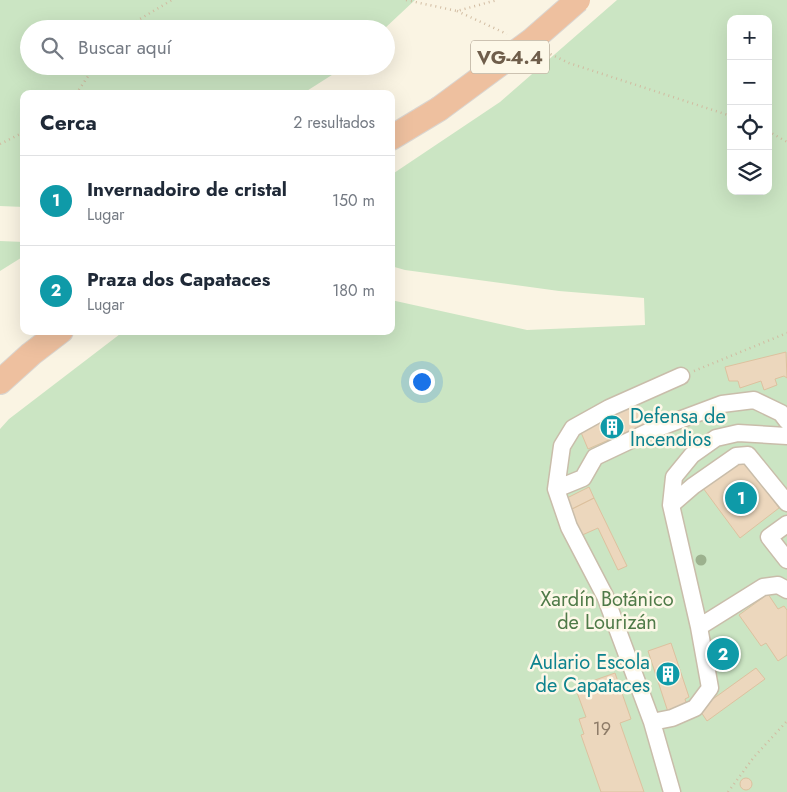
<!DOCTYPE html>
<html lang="es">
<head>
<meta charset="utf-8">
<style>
  :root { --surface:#fff; --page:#f2f2f3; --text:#1f2937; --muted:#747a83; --line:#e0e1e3; --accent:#725344 }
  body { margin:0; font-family:Jost,sans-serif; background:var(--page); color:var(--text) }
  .controls { position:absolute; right:15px; top:15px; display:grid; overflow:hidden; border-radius:10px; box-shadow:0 5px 20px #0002 }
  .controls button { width:45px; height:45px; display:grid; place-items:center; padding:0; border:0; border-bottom:1px solid var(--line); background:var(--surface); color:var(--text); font:25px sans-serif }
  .you { position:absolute; left:421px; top:381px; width:18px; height:18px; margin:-12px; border:4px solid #fff; border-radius:50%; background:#1a73e8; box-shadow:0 0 0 8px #1a73e833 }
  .badge { display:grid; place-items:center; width:32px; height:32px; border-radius:50%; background:var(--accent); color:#fff; font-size:16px; font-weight:700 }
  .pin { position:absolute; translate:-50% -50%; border:2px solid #fff; box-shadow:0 1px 5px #0006 }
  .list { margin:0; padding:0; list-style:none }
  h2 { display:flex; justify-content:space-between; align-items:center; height:65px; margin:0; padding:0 20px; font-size:21px }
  h2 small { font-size:16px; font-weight:400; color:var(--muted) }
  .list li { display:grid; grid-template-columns:32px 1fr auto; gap:15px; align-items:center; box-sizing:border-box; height:90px; padding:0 20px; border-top:1px solid var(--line) }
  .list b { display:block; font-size:19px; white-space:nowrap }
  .list p { margin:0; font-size:16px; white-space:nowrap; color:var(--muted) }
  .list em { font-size:16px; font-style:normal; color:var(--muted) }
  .icon { flex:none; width:28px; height:28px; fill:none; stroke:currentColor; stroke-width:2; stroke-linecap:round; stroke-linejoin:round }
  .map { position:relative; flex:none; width:787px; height:792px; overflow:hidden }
  .search { position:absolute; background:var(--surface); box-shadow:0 5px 20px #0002; left:20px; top:20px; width:375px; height:55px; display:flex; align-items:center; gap:12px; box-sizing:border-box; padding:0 18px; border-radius:28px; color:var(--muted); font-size:19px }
  .panel { position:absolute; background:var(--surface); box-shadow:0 5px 20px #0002; left:20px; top:90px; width:375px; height:245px; border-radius:10px }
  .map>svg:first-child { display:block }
</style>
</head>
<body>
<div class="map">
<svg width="787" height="792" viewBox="0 0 787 792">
  <rect width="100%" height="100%" fill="#faf4e3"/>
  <!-- green -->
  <path fill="#cbe5c3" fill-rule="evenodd" d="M0,0h415l-31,29h-355v37h314l-8,7 -33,21h-278v113l-24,-1z
    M617,0h170v792h-787v-363l9,-10 115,-88h267v-31l136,30 118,-5 -1,-27 -85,-7 -154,-21 -14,-4v-91l109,-73zM731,19h37v172h-37z
    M0,241l24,1v14l-24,15z"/>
  <!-- building -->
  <path fill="#ecd7bd" stroke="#ddc19f" d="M786,352l1,26 -3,-2 -9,3 2,6 -13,5 -3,-9 -21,7 -2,-7h-9l-4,-14z
    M636,402l9,22 -57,25 -8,-19z
    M742,458l37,50 -39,30 -37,-50z
    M589,487l5,11 -26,13 -5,-11z
    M594,498l33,68 -9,4 -20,-42 -18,8 -12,-25z
    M768,594l10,15 6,-3 3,4v45l-9,6 -12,-18 -5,3 -22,-31z
    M671,643l18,54 -4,2 2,7 -19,6 -20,-61z
    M756,668l9,11 -58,42 -8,-12z
    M615,673l16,46 -11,4 24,69h-43l-20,-57 3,-1 -5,-15 7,-2 -11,-30z
    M740 784a6 6 0 1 1 12 0a6 6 0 1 1-12 0Z"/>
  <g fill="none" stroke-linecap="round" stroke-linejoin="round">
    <defs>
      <path id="minor" d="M787,436l-49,-3 -22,5 -24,17 -18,22 -3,28 28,122 64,-40 15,-2 9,5
        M556,489l27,-11 12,-21 55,-26 72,-27 32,-4 27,13 6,8
        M671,505l22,-19 43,-30 12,-1 39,48
        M787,524l-18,13 18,23
        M652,722l20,-4 23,-10 15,-20 -11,-61
        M672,792l-20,-70 -47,-126 -36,-69 -13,-38 6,-43 11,-18 36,-20 72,-32"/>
      <path id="highway" d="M391,138l48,-29
        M0,382l31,-28 30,-23"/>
    </defs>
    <!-- minor casing -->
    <use href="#minor" stroke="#c9bdaa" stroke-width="19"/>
    <!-- highway casing -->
    <use href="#highway" stroke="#dad5d0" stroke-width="26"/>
    <!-- path -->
    <path stroke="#d1bba1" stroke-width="2.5" stroke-dasharray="1 4" stroke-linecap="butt" d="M406,0l51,11 40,-11
      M457,11l50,23
      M123,29l49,-29
      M546,52l23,11 162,53
      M76,94l19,-28
      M768,131l19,11
      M0,144l24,-12
      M694,371l93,-38
      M728,792l26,-35 33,-36"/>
    <!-- minor -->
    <use href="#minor" stroke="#fff" stroke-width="16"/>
    <!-- highway -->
    <use href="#highway" stroke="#eec09f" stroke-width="24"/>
    <defs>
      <path id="highway-bridge" d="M439,109l92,-68 47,-41"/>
    </defs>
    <!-- highway-bridge casing -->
    <use href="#highway-bridge" stroke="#dad5d0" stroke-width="26" stroke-linecap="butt"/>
    <!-- highway-bridge -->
    <use href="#highway-bridge" stroke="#eec09f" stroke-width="24"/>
  </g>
  <!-- trees -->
  <circle fill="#9cb18e" cx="701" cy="560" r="5.5"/>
  <!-- icons -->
  <defs>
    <symbol id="building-disc" viewBox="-11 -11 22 22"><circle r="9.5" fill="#0f9aa8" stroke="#fdf8e8"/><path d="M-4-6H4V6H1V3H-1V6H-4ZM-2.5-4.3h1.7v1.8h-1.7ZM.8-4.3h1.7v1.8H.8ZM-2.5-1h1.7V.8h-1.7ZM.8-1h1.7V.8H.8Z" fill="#fff"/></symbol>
  </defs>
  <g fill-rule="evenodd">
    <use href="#building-disc" x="598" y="413" width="28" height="28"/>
    <use href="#building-disc" x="654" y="660" width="28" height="28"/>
  </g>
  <g text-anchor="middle" stroke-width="5" stroke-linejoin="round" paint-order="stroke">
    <!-- number labels -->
    <g font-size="18" fill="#8e7c68">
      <text x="602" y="735">19</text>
    </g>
    <!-- shield labels -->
    <rect fill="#fdf8e8" stroke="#9a8c7a" stroke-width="1" x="471" y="40.5" width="78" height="33" rx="4"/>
    <g font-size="19" font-weight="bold" fill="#6f5e4b">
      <text x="510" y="64">VG-4.4</text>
    </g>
    <!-- culture labels -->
    <g font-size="20" fill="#0d838f" stroke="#fdf8e8" text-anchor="start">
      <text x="630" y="423">Defensa de<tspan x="630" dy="23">Incendios</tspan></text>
      <text x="650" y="669" text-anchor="end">Aulario Escola<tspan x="650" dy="23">de Capataces</tspan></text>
    </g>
    <!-- park labels -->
    <g font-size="20" fill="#4f7a48" stroke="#fdf8e8">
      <text x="607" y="606">Xardín Botánico<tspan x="607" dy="23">de Lourizán</tspan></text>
    </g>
  </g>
</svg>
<div class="controls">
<button>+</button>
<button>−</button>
<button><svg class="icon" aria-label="locate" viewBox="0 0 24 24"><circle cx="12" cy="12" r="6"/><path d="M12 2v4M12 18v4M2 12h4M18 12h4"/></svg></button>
<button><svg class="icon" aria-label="layers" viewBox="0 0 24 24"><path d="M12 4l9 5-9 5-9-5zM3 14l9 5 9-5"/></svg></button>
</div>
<div class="you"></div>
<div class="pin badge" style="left:741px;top:498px;background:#0f9aa8">1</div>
<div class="pin badge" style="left:723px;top:654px;background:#0f9aa8">2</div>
<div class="search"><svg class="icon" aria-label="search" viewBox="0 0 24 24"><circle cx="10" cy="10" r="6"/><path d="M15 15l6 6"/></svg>Buscar aquí</div>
<section class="panel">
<h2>Cerca<small>2 resultados</small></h2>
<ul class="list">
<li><span class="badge" style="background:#0f9aa8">1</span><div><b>Invernadoiro de cristal</b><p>Lugar</p></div><em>150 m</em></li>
<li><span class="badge" style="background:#0f9aa8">2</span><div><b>Praza dos Capataces</b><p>Lugar</p></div><em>180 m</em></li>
</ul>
</section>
</div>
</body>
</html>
